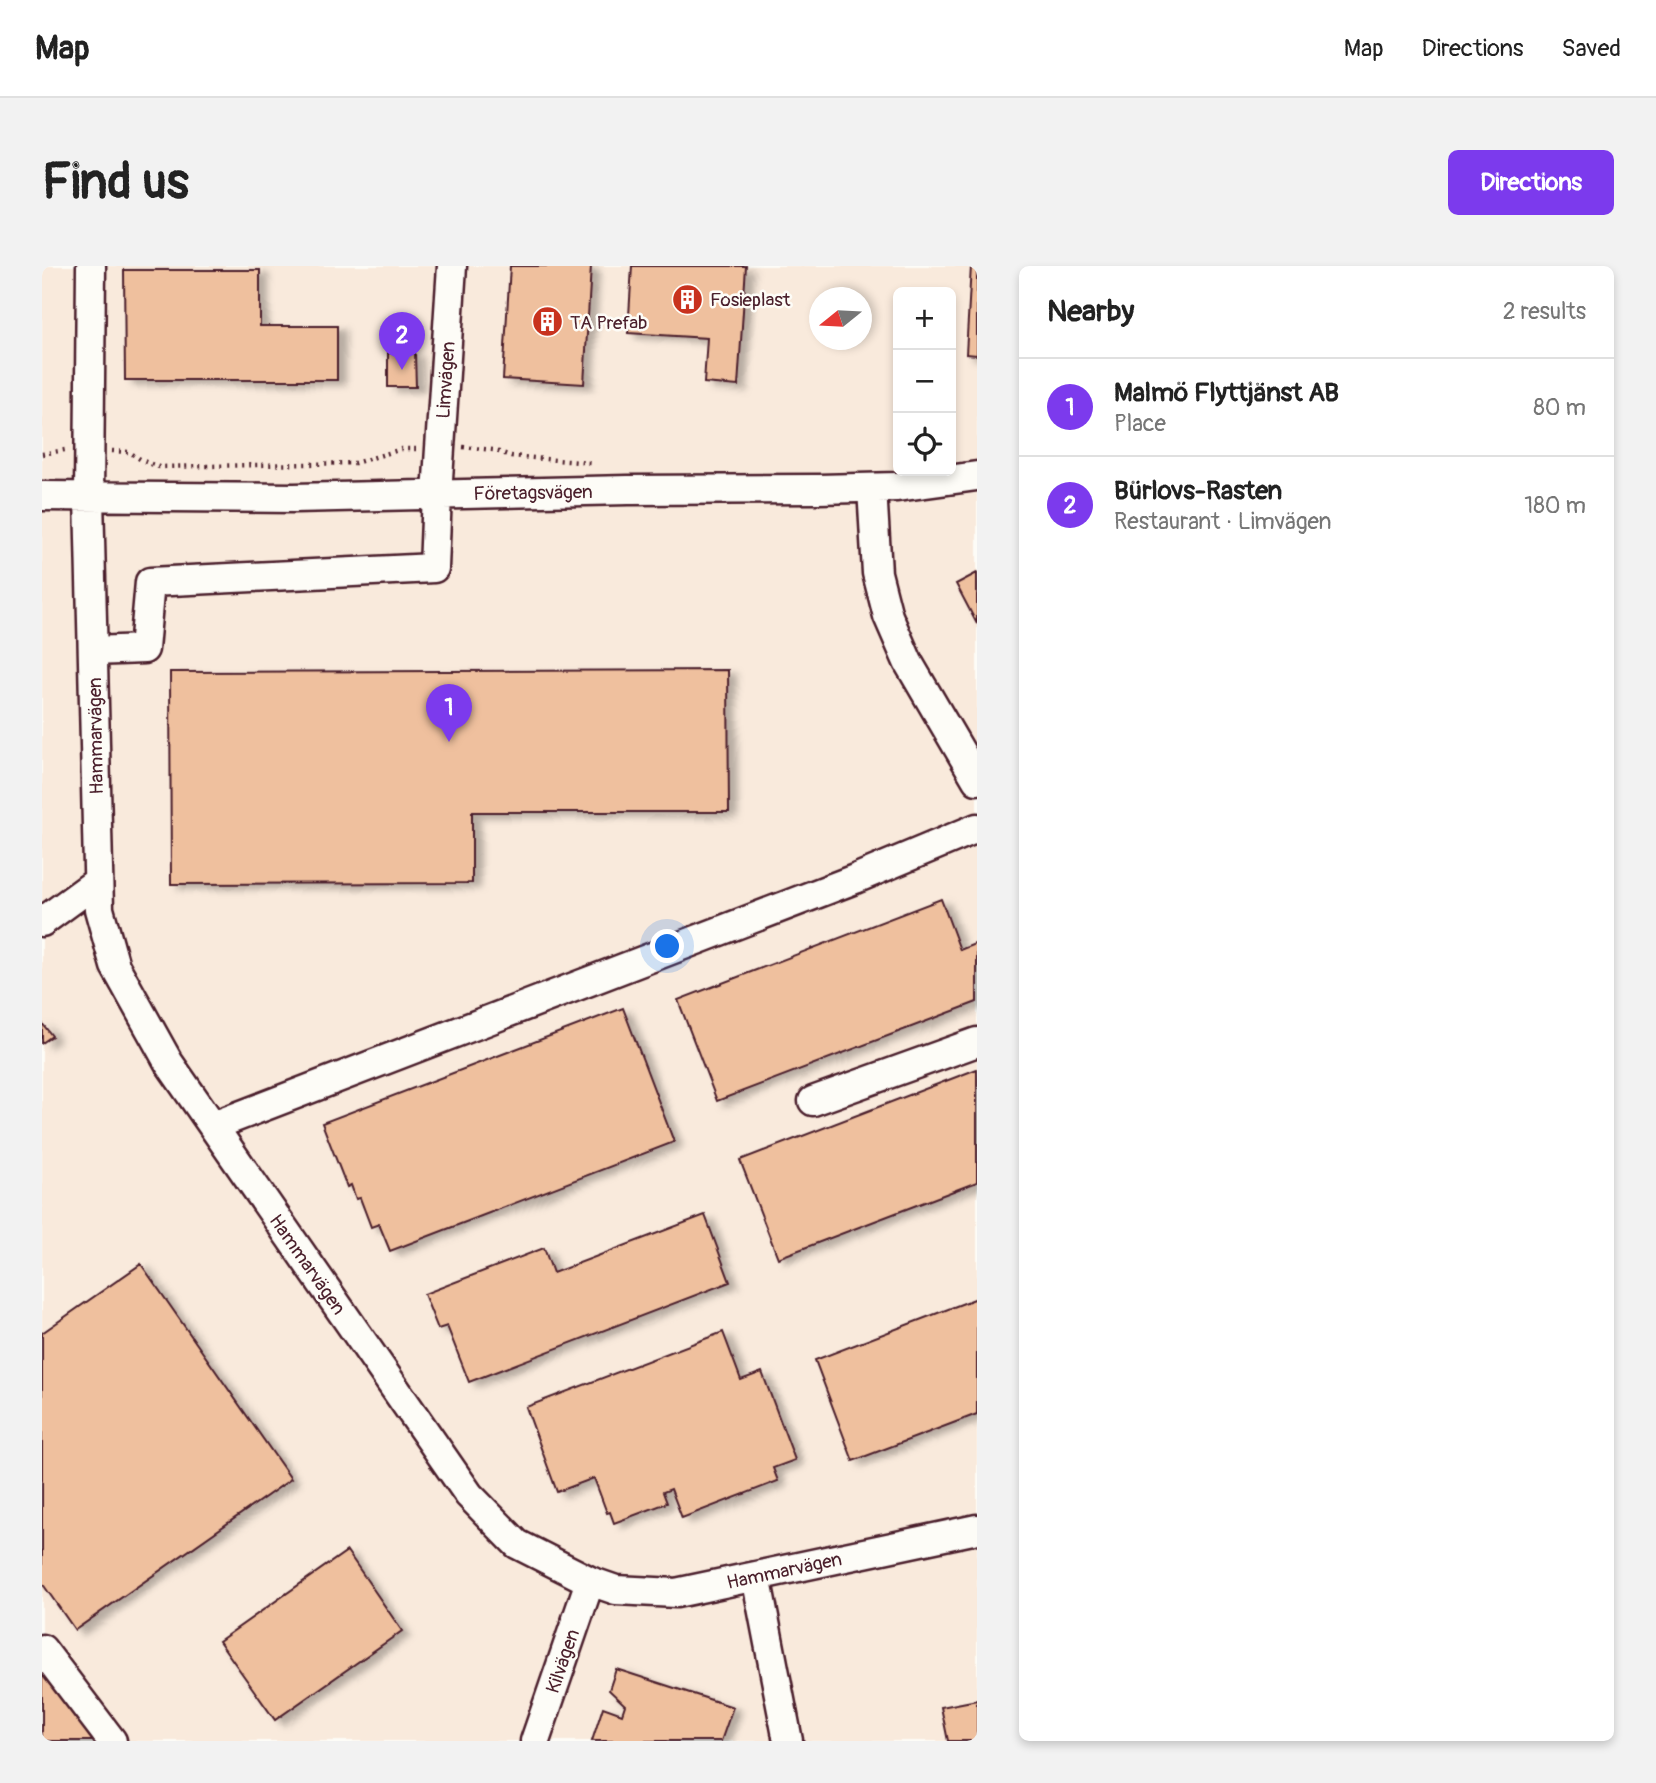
<!DOCTYPE html>
<html lang="en">
<head>
<meta charset="utf-8">
<style>
  :root { --surface:#fff; --page:#f2f2f2; --text:#222; --muted:#767676; --line:#e0e0e0; --accent:#7c3aed }
  body { margin:0; font-family:Pangolin,sans-serif; background:var(--page); color:var(--text) }
  .controls { position:absolute; right:21px; top:21px; display:grid; overflow:hidden; border-radius:10px; box-shadow:0 4px 10px #0003 }
  .controls button { width:63px; height:63px; display:grid; place-items:center; padding:0; border:0; border-bottom:2px solid var(--line); background:var(--surface); color:var(--text); font:35px sans-serif }
  .compass { position:absolute; left:767px; top:21px; width:63px; height:63px; border-radius:50%; background:var(--surface); box-shadow:0 4px 10px #0003; rotate:252deg }
  .you { position:absolute; left:626px; top:681px; width:24px; height:24px; margin:-18px; border:5px solid #fff; border-radius:50%; background:#1a73e8; box-shadow:0 0 0 10px #1a73e833 }
  .badge { display:grid; place-items:center; width:46px; height:46px; border-radius:50%; background:var(--accent); color:#fff; font-size:23px; font-weight:700 }
  .pin { position:absolute; translate:-50% -58px; filter:drop-shadow(0 2px 4px #0008) }
  .pin::after { content:''; position:absolute; top:37px; width:24px; height:21px; background:inherit; clip-path:polygon(0 0,100% 0,50% 100%) }
  .list { margin:0; padding:0; list-style:none }
  h2 { display:flex; justify-content:space-between; align-items:center; height:91px; margin:0; padding:0 28px; font-size:30px }
  h2 small { font-size:23px; font-weight:400; color:var(--muted) }
  .list li { display:grid; grid-template-columns:46px 1fr auto; gap:21px; align-items:center; box-sizing:border-box; height:98px; padding:0 28px; border-top:2px solid var(--line) }
  .list b { display:block; font-size:26px; white-space:nowrap }
  .list p { margin:0; font-size:23px; white-space:nowrap; color:var(--muted) }
  .list em { font-size:23px; font-style:normal; color:var(--muted) }
  .icon { flex:none; width:38px; height:38px; fill:none; stroke:currentColor; stroke-width:2; stroke-linecap:round; stroke-linejoin:round }
  .map { position:relative; flex:none; width:935px; height:1475px; overflow:hidden; border-radius:10px }
  header { display:flex; align-items:center; gap:42px; box-sizing:border-box; height:98px; padding:0 35px; background:var(--surface); border-bottom:2px solid var(--line) }
  header strong { font-size:33px }
  nav { display:flex; gap:38px; margin-inline-start:auto; font-size:24px }
  .intro { display:flex; align-items:center; justify-content:space-between; box-sizing:border-box; height:168px; padding:0 42px }
  h1 { margin:0; font-size:49px }
  .button { padding:18px 32px; border-radius:10px; background:var(--accent); color:#fff; font-size:24px; font-weight:700 }
  main { display:flex; gap:42px; padding:0 42px }
  aside { flex:1; background:var(--surface); border-radius:10px; box-shadow:0 4px 10px #0003 }
  .map>svg:first-child { display:block }
</style>
</head>
<body>
<header>
<strong>Map</strong>
<nav><a>Map</a><a>Directions</a><a>Saved</a></nav>
</header>
<div class="intro"><h1>Find us</h1><a class="button">Directions</a></div>
<main>
<div class="map">
<svg width="935" height="1475" viewBox="0 0 935 1475">
  <defs>
    <filter id="shadow"><feDropShadow dx="8" dy="4.5" stdDeviation="3.5" flood-color="#0004"/></filter>
  </defs>
  <rect width="100%" height="100%" fill="#fdfcf7"/>
  <filter id="ink" filterUnits="userSpaceOnUse"><feTurbulence type="fractalNoise" baseFrequency=".0143" numOctaves="2"/><feDisplacementMap in="SourceGraphic" scale="14" xChannelSelector="R" yChannelSelector="G"/><feConvolveMatrix kernelMatrix="1 2 1 2 8 2 1 2 1" color-interpolation-filters="sRGB"/></filter>
  <g filter="url(#ink)">
    <!-- built -->
    <path fill="#f9eadc" fill-rule="evenodd" d="M0,0h935v1475h-935zM856,26h53v179h-53zM778,32h42v42h-42z"/>
    <!-- building -->
    <path fill="#efc09e" stroke="#4a1f2b" stroke-width="2" filter="url(#shadow)" d="M468,0h81l-7,118 -81,-5z
      M590,0h114l-8,120 -34,-3 3,-45 -79,-5z
      M929,0h6v89l-11,-1z
      M82,4h136v56h77v54h-212z
      M346,87h27l1,34h-28z
      M935,307v51l-21,-40z
      M686,404l1,142h-257v71l-301,1 -1,-212z
      M899,633l19,51 17,-7v59l-260,99 -39,-101z
      M581,742l51,134 -284,109 -11,-27 -8,3 -11,-29 -4,1 -5,-14 -4,2 -25,-64z
      M0,757l10,13 -10,7z
      M935,803v113l-199,76 -38,-98z
      M663,949l25,67 -261,100 -22,-56 -9,3 -14,-35 120,-46 9,25z
      M99,998l150,215 -216,151 -33,-47v-250z
      M935,1032v116l-124,47 -38,-101z
      M681,1066l18,48 21,-8 33,88 -22,8 5,13 -96,37 -11,-29 -8,3 4,11 -53,20 -4,-11 -3,1 -13,-35 -37,14 -31,-85z
      M305,1285l55,80 -127,89 -56,-79z
      M574,1403l117,38 -12,34h-129l11,-34 19,7 3,-9 -16,-15z
      M0,1406l53,69h-53z
      M935,1434v41h-29l-7,-34z"/>
    <g fill="none" stroke-linecap="round" stroke-linejoin="round">
      <defs>
        <path id="minor" d="M49,0l-2,231 10,412 16,57 54,97 300,432 48,49 73,37 26,9 60,3 301,-64
          M830,222l5,85 11,43 20,46 69,118
          M0,230l252,2 334,-8 191,-1 78,-2 80,-11
          M51,385l51,-2 6,-67 284,-14 3,-74 15,-228
          M0,656l56,-41
          M771,835l164,-59
          M171,860l642,-247 122,-51
          M714,1310l32,165
          M0,1383l70,92
          M493,1475l55,-160"/>
      </defs>
      <!-- minor casing -->
      <use href="#minor" stroke="#4a1f2b" stroke-width="33"/>
      <!-- path -->
      <path stroke="#4a1f2b" stroke-width="4.5" stroke-dasharray="2 5" stroke-linecap="butt" d="M421,181l30,3 18,6 79,7
        M70,185l17,1 14,9 16,6 196,-4 47,-14h14
        M0,188l23,-4"/>
      <!-- minor -->
      <use href="#minor" stroke="#fdfcf7" stroke-width="28"/>
    </g>
  </g>
  <!-- icons -->
  <defs>
    <symbol id="building-disc" viewBox="-11 -11 22 22"><circle r="9.5" fill="#c8321e" stroke="#fdfcf7"/><path d="M-4-6H4V6H1V3H-1V6H-4ZM-2.5-4.3h1.7v1.8h-1.7ZM.8-4.3h1.7v1.8H.8ZM-2.5-1h1.7V.8h-1.7ZM.8-1h1.7V.8H.8Z" fill="#fff"/></symbol>
  </defs>
  <g fill-rule="evenodd">
    <use href="#building-disc" x="628" y="16" width="35" height="35"/>
    <use href="#building-disc" x="488" y="38" width="35" height="35"/>
  </g>
  <g text-anchor="middle" stroke-width="5" stroke-linejoin="round" paint-order="stroke">
    <!-- poi labels -->
    <g font-size="19" fill="#4a1f2b" stroke="#fdfcf7" text-anchor="start">
      <text x="668" y="40">Fosieplast</text>
      <text x="528" y="63">TA Prefab</text>
    </g>
    <!-- street labels -->
    <g font-size="19" fill="#4a1f2b" stroke="#fdfcf7">
      <text transform="translate(403 114) rotate(-86)" y="7">Limvägen</text>
      <text transform="translate(491 226) rotate(-1)" y="7">Företagsvägen</text>
      <text transform="translate(53 470) rotate(-91)" y="7">Hammarvägen</text>
      <text transform="translate(266 998) rotate(55)" y="7">Hammarvägen</text>
      <text transform="translate(742 1304) rotate(-12)" y="7">Hammarvägen</text>
      <text transform="translate(520 1395) rotate(-71)" y="7">Kilvägen</text>
    </g>
  </g>
</svg>
<div class="controls">
<button>+</button>
<button>−</button>
<button><svg class="icon" aria-label="locate" viewBox="0 0 24 24"><circle cx="12" cy="12" r="6"/><path d="M12 2v4M12 18v4M2 12h4M18 12h4"/></svg></button>
</div>
<svg class="compass" viewBox="-18 -18 36 36"><path d="M0-13l5 13h-10z" fill="#e53935"/><path d="M0 13l5-13h-10z" fill="#767676"/></svg>
<div class="you"></div>
<div class="pin badge" style="left:407px;top:476px">1</div>
<div class="pin badge" style="left:360px;top:104px">2</div>
</div>
<aside>
<h2>Nearby<small>2 results</small></h2>
<ul class="list">
<li><span class="badge">1</span><div><b>Malmö Flyttjänst AB</b><p>Place</p></div><em>80 m</em></li>
<li><span class="badge">2</span><div><b>Bürlovs-Rasten</b><p>Restaurant · Limvägen</p></div><em>180 m</em></li>
</ul>
</aside>
</main>
</body>
</html>
